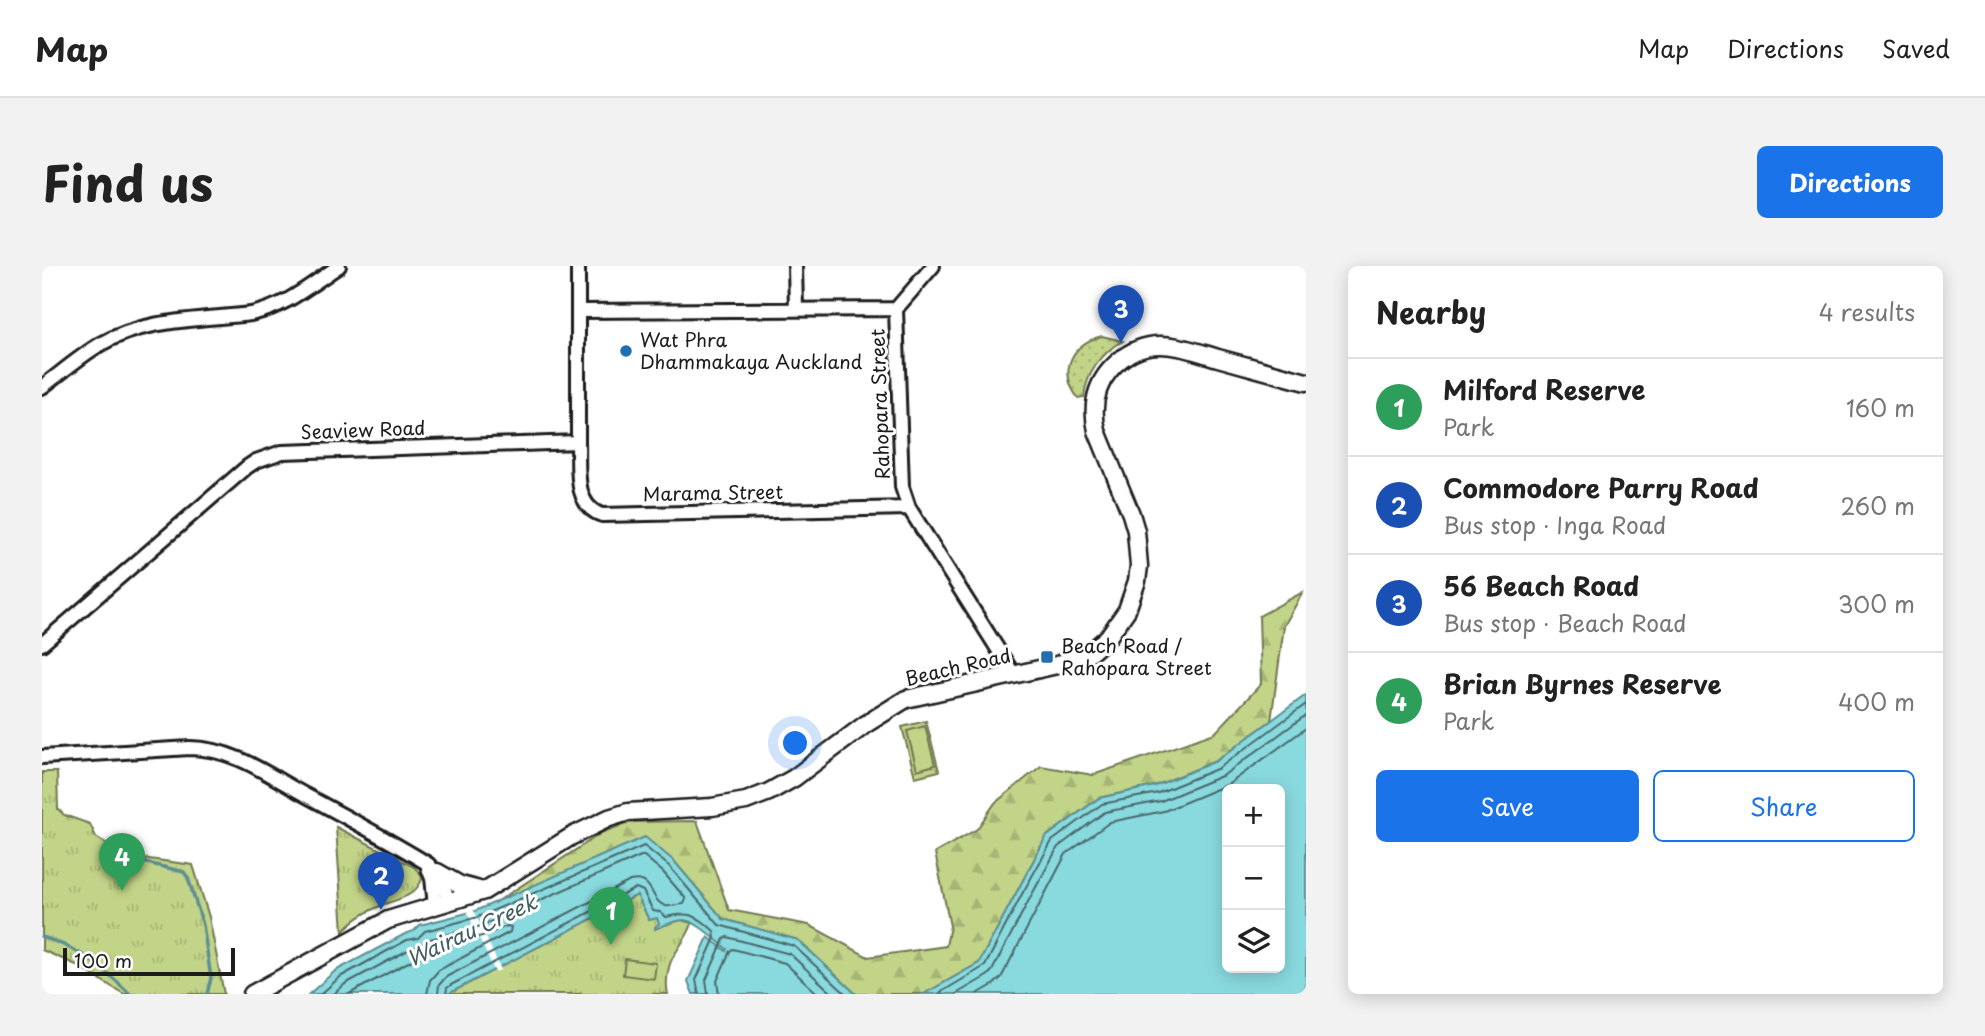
<!DOCTYPE html>
<html lang="en">
<head>
<meta charset="utf-8">
<style>
  :root { --surface:#fff; --page:#f2f2f2; --text:#222; --muted:#767676; --line:#e0e0e0; --accent:#1a73e8 }
  body { margin:0; font-family:"Playpen Sans",sans-serif; background:var(--page); color:var(--text) }
  .controls { position:absolute; right:21px; bottom:21px; display:grid; overflow:hidden; border-radius:10px; box-shadow:0 4px 18px #0003 }
  .controls button { width:63px; height:63px; display:grid; place-items:center; padding:0; border:0; border-bottom:2px solid var(--line); background:var(--surface); color:var(--text); font:35px sans-serif }
  .scale { position:absolute; left:21px; bottom:18px; width:172px; box-sizing:border-box; padding-left:7px; border:4px solid #1c1c1c; border-top:0; font-size:19px; line-height:24px; white-space:nowrap; color:#1c1c1c; -webkit-text-stroke:5px #fff; paint-order:stroke }
  .you { position:absolute; left:754px; top:478px; width:24px; height:24px; margin:-18px; border:5px solid #fff; border-radius:50%; background:#1a73e8; box-shadow:0 0 0 10px #1a73e833 }
  .badge { display:grid; place-items:center; width:46px; height:46px; border-radius:50%; background:var(--accent); color:#fff; font-size:23px; font-weight:700 }
  .pin { position:absolute; translate:-50% -58px; filter:drop-shadow(0 2px 4px #0008) }
  .pin::after { content:''; position:absolute; top:37px; width:24px; height:21px; background:inherit; clip-path:polygon(0 0,100% 0,50% 100%) }
  .list { margin:0; padding:0; list-style:none }
  h2 { display:flex; justify-content:space-between; align-items:center; height:91px; margin:0; padding:0 28px; font-size:30px }
  h2 small { font-size:23px; font-weight:400; color:var(--muted) }
  .list li { display:grid; grid-template-columns:46px 1fr auto; gap:21px; align-items:center; box-sizing:border-box; height:98px; padding:0 28px; border-top:2px solid var(--line) }
  .list b { display:block; font-size:26px; white-space:nowrap }
  .list p { margin:0; font-size:23px; white-space:nowrap; color:var(--muted) }
  .list em { font-size:23px; font-style:normal; color:var(--muted) }
  .actions { display:flex; gap:14px; padding:21px 28px }
  .actions a { flex:1; padding:16px 0; border:2px solid var(--accent); border-radius:10px; text-align:center; font-size:24px; color:var(--accent) }
  .actions .main { background:var(--accent); color:#fff }
  .icon { flex:none; width:38px; height:38px; fill:none; stroke:currentColor; stroke-width:2; stroke-linecap:round; stroke-linejoin:round }
  .map { position:relative; flex:none; width:1264px; height:728px; overflow:hidden; border-radius:10px }
  header { display:flex; align-items:center; gap:42px; box-sizing:border-box; height:98px; padding:0 35px; background:var(--surface); border-bottom:2px solid var(--line) }
  header strong { font-size:33px }
  nav { display:flex; gap:38px; margin-inline-start:auto; font-size:24px }
  .intro { display:flex; align-items:center; justify-content:space-between; box-sizing:border-box; height:168px; padding:0 42px }
  h1 { margin:0; font-size:49px }
  .button { padding:18px 32px; border-radius:10px; background:var(--accent); color:#fff; font-size:24px; font-weight:700 }
  main { display:flex; gap:42px; padding:0 42px }
  aside { flex:1; background:var(--surface); border-radius:10px; box-shadow:0 4px 18px #0003 }
  .map>svg:first-child { display:block }
</style>
</head>
<body>
<header>
<strong>Map</strong>
<nav><a>Map</a><a>Directions</a><a>Saved</a></nav>
</header>
<div class="intro"><h1>Find us</h1><a class="button">Directions</a></div>
<main>
<div class="map">
<svg width="1264" height="728" viewBox="0 0 1264 728">
  <defs>
    <pattern id="grass-dots" width="8" height="8" patternUnits="userSpaceOnUse" patternTransform="scale(1.75)"><rect width="8" height="8" fill="#c2d488"/><path d="M2 2h.1M6 6h.1" fill="none" stroke="#a6b575" stroke-width="1.8" stroke-linecap="round"/></pattern>
    <pattern id="forest-firs" width="22" height="20" patternUnits="userSpaceOnUse" patternTransform="scale(1.75)"><rect width="22" height="20" fill="#c2d488"/><path d="M5 1l3.5 6h-7zM16 11l3.5 6h-7z" fill="#a6b575"/></pattern>
    <pattern id="park-tufts" width="24" height="20" patternUnits="userSpaceOnUse" patternTransform="scale(1.75)"><rect width="24" height="20" fill="#c2d488"/><path d="M3 7l-1-3M5 7V3M7 7l1-3M15 17l-1-3M17 17v-4M19 17l1-3" fill="none" stroke="#a6b575"/></pattern>
  </defs>
  <rect width="100%" height="100%" fill="#fff"/>
  <filter id="ink" filterUnits="userSpaceOnUse"><feTurbulence type="fractalNoise" baseFrequency=".0143" numOctaves="2"/><feDisplacementMap in="SourceGraphic" scale="14" xChannelSelector="R" yChannelSelector="G"/><feConvolveMatrix kernelMatrix="1 2 1 2 8 2 1 2 1" color-interpolation-filters="sRGB"/></filter>
  <g filter="url(#ink)">
    <!-- grass -->
    <path fill="url(#grass-dots)" stroke="#6f7852" stroke-width="2" d="M1060,70l21,5c-21,11 -37,33 -39,56l-6,1c-20,-27 -7,-54 24,-62z"/>
    <!-- forest -->
    <path fill="url(#forest-firs)" stroke="#6f7852" stroke-width="2" d="M1261,326l-19,34 -13,95 -55,40 -61,25 -56,12 -53,39 -67,126 -55,31h-68l-58,-54 -75,-21 -49,-58 -176,40 105,-69 28,-10 66,-1 32,89 80,15 59,32 78,-11 4,-20 -15,-73 42,-24 18,-26 46,-37 52,9 122,-42 46,-49 -2,-68z"/>
    <!-- park -->
    <path fill="url(#park-tufts)" stroke="#6f7852" stroke-width="2" d="M884,455l13,50 -24,6 -13,-50z
      M0,506h15l1,37 6,6 26,9 6,13 31,19 66,9 16,52 15,77h-100l-50,-30 -32,-14z
      M294,561l78,40 6,6 2,6c-7,19 -26,20 -42,27 -14,6 -28,14 -37,26z
      M595,629l12,25 7,-3 4,7 -5,4 26,-8 11,3c-3,12 -11,20 -17,31 -7,9 -10,29 -7,40h-220z"/>
    <!-- pitch -->
    <path fill="#c2d488" stroke="#6f7852" stroke-width="2" d="M883,460l10,39 -18,5 -10,-39z
      M583,693l31,4 -2,16 -31,-4z"/>
    <!-- water -->
    <path fill="#89dadf" stroke="#5d8e91" stroke-width="2" fill-rule="evenodd" d="M1264,429v299h-382l55,-31 67,-126 53,-39 56,-12 61,-25zM1238,523v179h-53v-179z
      M603,571l29,24 49,58 75,21 58,54h-163l-5,-13 20,-44 18,14 1,-2c-10,-8 -31,-29 -44,-29 -8,0 -20,6 -28,9v-2l4,-3 -2,-6 -8,2 -12,-25 -189,99h-139l26,-23 70,-37 9,-3 6,-6 55,-14z"/>
    <!-- pier -->
    <path fill="#fff" d="M431,643l28,61 -6,2 -28,-60z"/>
    <g fill="none" stroke-linecap="round" stroke-linejoin="round">
      <!-- shore -->
      <path stroke="#48686a" stroke-width="2" d="M279,728l19,-17 67,-37 11,-2 7,-7 53,-14 166,-71 25,20 50,59 75,21 52,48
        M292,728l11,-10 65,-35 11,-4 9,-6 51,-13 160,-70h3l19,16 23,27 -2,5c-6,0 -13,3 -18,2 -18,-5 -10,-30 -36,-25l-184,96 -7,8 -1,9
        M307,728l65,-35 12,-4 9,-7 47,-12 25,-10 4,1 -1,5 -71,38 -9,10 -3,14
        M404,728l1,-6 4,-3 185,-97 7,3 10,20 7,1 6,5c23,-6 31,-2 48,14l1,7 -19,42 3,14
        M666,728l-2,-14 18,-41 3,-2 63,17 43,40
        M677,728l-2,-13 13,-30 3,-2 52,14 33,31
        M896,728l47,-28 37,-72 30,-53 50,-37 56,-11 61,-25 87,-64
        M914,728l31,-18 5,-5 38,-73 28,-51 47,-35 56,-11 63,-26 82,-60
        M935,728l16,-9 8,-7 65,-124 44,-32 54,-11 65,-27 77,-56"/>
      <!-- stream -->
      <path stroke="#5d8e91" stroke-width="3.5" d="M97,595l45,11 4,6 15,47 8,53 -4,16
        M0,671c35,10 62,31 88,57"/>
      <defs>
        <path id="minor" d="M753,0l1,43
          M854,43l6,178 7,21 105,167
          M854,43l37,-43
          M536,45l318,-2
          M0,121c19,-14 37,-30 57,-42 47,-27 101,-25 152,-31 36,-8 58,-28 88,-48
          M536,176c1,25 -5,64 24,73l307,-7
          M0,378l205,-177 9,-6 26,-9 296,-10v-176
          M0,491l148,-9c43,0 80,28 117,48 41,22 82,44 121,68l13,15 8,23
          M386,602l4,10 3,27"/>
        <path id="secondary" d="M395,606l23,13 23,6
          M210,728l136,-74 96,-29 88,-55 37,-18 19,-6 84,-5 34,-6 23,-9 25,-14 72,-54 40,-25 151,-34 35,-14 16,-14 19,-27 10,-29 2,-15 -3,-35 -5,-17 -34,-83c-5,-22 -3,-42 12,-60 11,-13 24,-22 40,-25 23,-4 48,6 69,12 29,8 59,16 88,24"/>
      </defs>
      <!-- minor casing -->
      <use href="#minor" stroke="#1c1c1c" stroke-width="18"/>
      <!-- secondary casing -->
      <use href="#secondary" stroke="#1c1c1c" stroke-width="21"/>
      <!-- minor -->
      <use href="#minor" stroke="#fff" stroke-width="12"/>
      <!-- secondary -->
      <use href="#secondary" stroke="#fff" stroke-width="16"/>
    </g>
  </g>
  <!-- markers -->
  <g fill="#1f6fb2" stroke="#fff" stroke-width="2.5">
    <circle cx="584" cy="85" r="7"/>
    <rect x="998" y="384" width="14" height="14" rx="3.5"/>
  </g>
  <g text-anchor="middle" stroke-width="6" stroke-linejoin="round" paint-order="stroke">
    <!-- poi labels -->
    <g font-size="19" fill="#1c1c1c" stroke="#fff" text-anchor="start">
      <text x="598" y="81">Wat Phra<tspan x="598" dy="22">Dhammakaya Auckland</tspan></text>
      <text x="1019" y="387">Beach Road /<tspan x="1019" dy="22">Rahopara Street</tspan></text>
    </g>
    <!-- street labels -->
    <g font-size="19" fill="#1c1c1c" stroke="#fff">
      <text transform="translate(838 138) rotate(-92)" y="7">Rahopara Street</text>
      <text transform="translate(321 164) rotate(-2)" y="7">Seaview Road</text>
      <text transform="translate(671 227) rotate(-1)" y="7">Marama Street</text>
      <text transform="translate(916 401) rotate(-13)" y="7">Beach Road</text>
    </g>
    <!-- water labels -->
    <g font-size="21" font-style="italic" fill="#425e60" stroke="#fff">
      <text transform="translate(430 665) rotate(-25)" y="7">Wairau Creek</text>
    </g>
  </g>
</svg>
<div class="controls">
<button>+</button>
<button>−</button>
<button><svg class="icon" aria-label="layers" viewBox="0 0 24 24"><path d="M12 4l9 5-9 5-9-5zM3 14l9 5 9-5"/></svg></button>
</div>
<div class="scale">100 m</div>
<div class="you"></div>
<div class="pin badge" style="left:569px;top:679px;background:#2e9e5b">1</div>
<div class="pin badge" style="left:339px;top:644px;background:#1a4fb4">2</div>
<div class="pin badge" style="left:1079px;top:77px;background:#1a4fb4">3</div>
<div class="pin badge" style="left:80px;top:625px;background:#2e9e5b">4</div>
</div>
<aside>
<h2>Nearby<small>4 results</small></h2>
<ul class="list">
<li><span class="badge" style="background:#2e9e5b">1</span><div><b>Milford Reserve</b><p>Park</p></div><em>160 m</em></li>
<li><span class="badge" style="background:#1a4fb4">2</span><div><b>Commodore Parry Road</b><p>Bus stop · Inga Road</p></div><em>260 m</em></li>
<li><span class="badge" style="background:#1a4fb4">3</span><div><b>56 Beach Road</b><p>Bus stop · Beach Road</p></div><em>300 m</em></li>
<li><span class="badge" style="background:#2e9e5b">4</span><div><b>Brian Byrnes Reserve</b><p>Park</p></div><em>400 m</em></li>
</ul>
<div class="actions"><a class="main">Save</a><a>Share</a></div>
</aside>
</main>
</body>
</html>
